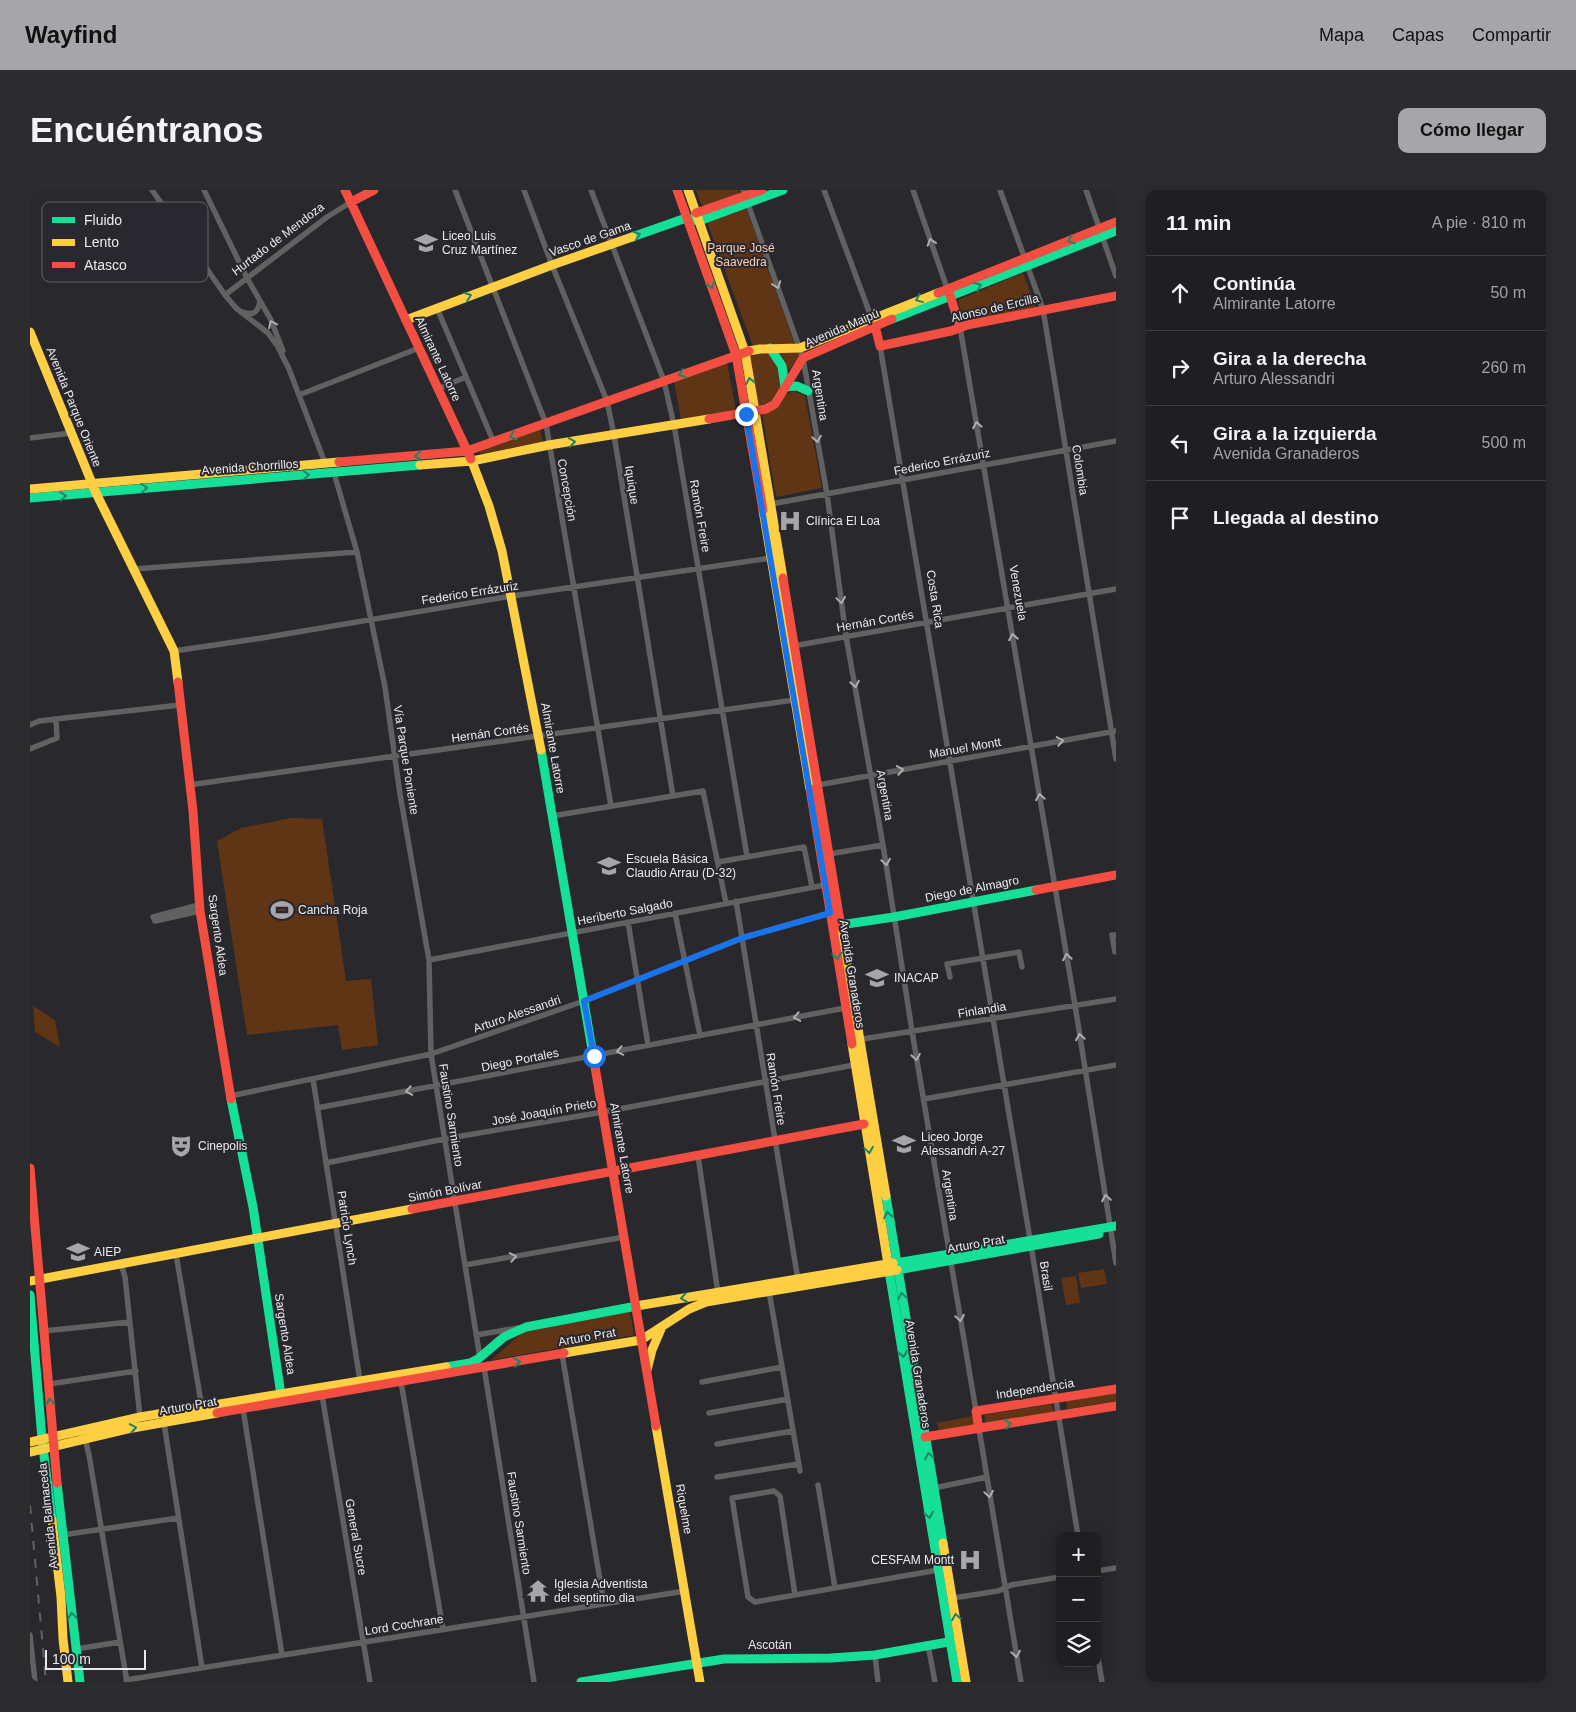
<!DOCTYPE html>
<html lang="es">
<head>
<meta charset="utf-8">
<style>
  :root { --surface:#1f1f22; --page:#2c2c2f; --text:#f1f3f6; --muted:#a1a2a5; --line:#3c3d40; --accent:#a6a6aa }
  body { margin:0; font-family:Arial,sans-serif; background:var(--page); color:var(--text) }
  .controls { position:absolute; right:15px; bottom:15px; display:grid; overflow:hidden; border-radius:10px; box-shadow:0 2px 12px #0003 }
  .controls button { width:45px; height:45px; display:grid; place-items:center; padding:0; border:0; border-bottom:1px solid var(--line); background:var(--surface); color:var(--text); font:25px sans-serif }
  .scale { position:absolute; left:15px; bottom:12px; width:101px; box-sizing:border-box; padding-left:5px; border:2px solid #eaeaee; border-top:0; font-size:14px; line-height:18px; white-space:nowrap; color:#eaeaee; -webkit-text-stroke:4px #28282e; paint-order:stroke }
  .stop { position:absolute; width:15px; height:15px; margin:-11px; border:4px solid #1a73e8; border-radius:50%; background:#fff }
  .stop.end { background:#1a73e8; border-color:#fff; box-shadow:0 1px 5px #0008 }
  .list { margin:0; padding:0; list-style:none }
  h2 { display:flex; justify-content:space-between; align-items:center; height:65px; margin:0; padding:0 20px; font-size:21px }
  h2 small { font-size:16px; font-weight:400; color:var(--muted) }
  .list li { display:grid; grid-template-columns:32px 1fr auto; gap:15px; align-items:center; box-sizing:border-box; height:75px; padding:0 20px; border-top:1px solid var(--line) }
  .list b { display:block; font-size:19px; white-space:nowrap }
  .list p { margin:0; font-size:16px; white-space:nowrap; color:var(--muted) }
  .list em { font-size:16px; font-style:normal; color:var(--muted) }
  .icon { flex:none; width:28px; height:28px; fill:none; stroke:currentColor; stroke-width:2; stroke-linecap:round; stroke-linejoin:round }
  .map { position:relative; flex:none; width:1086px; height:1492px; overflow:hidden; border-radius:10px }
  header { display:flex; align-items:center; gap:30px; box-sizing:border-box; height:70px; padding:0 25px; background:var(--accent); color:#111 }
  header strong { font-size:24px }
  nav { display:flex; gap:28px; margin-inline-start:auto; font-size:18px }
  .intro { display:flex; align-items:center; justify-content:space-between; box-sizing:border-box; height:120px; padding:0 30px }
  h1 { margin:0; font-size:35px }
  .button { padding:12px 22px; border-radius:10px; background:var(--accent); color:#111; font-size:18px; font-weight:700 }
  main { display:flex; gap:30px; padding:0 30px }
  aside { flex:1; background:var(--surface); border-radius:10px; box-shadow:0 2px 12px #0003 }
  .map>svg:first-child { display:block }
</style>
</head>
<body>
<header>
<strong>Wayfind</strong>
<nav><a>Mapa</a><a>Capas</a><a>Compartir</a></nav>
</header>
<div class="intro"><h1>Encuéntranos</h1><a class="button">Cómo llegar</a></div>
<main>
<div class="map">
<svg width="1086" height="1492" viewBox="0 0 1086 1492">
  <rect width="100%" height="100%" fill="#29292d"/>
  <!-- green -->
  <path fill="#5f3516" d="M666,0h43l-1,4 -34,12 -3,-2z
    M716,18l48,134 -2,3 -25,-1 -14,2 -46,-124z
    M993,83l14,37 -74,13 -5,-23z
    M768,162l2,4 -1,2 -13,15 -9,-20z
    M732,163h7l10,13 2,21 -8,13 -15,8 -9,-52z
    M697,172l9,49 -55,9 -7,-39z
    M763,201l12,5 17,92 -46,9 -14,-83 19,-13 5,-6z
    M510,238l3,15 -62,11 -3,-4z
    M261,628l31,1 24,162 25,-2 7,66 -36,5 -4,-25 -91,10 -30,-194 24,-13z
    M3,816l22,14 5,27 -25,-15z
    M1074,1079l3,15 -26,4 -3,-15z
    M1046,1086l4,27 -14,2 -5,-27z
    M600,1122l4,23 -143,25 32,-28z
    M1086,1203v8l-49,8 -1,-8z
    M1022,1214l2,8 -68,12 -2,-9z
    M943,1226l1,9 -35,5 -2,-7z"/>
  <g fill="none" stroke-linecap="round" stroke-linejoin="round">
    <!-- street -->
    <path stroke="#626161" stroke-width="5.5" d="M122,0l73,105 11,13 32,25 10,14 11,22 36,94
      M174,0l43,88 24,42 12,31
      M425,0l91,234 65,382
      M494,0l28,75 55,136 7,34 59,361
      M561,0l73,191 10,44 73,431
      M713,0l60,168 24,136 19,142 37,209 29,186 64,380
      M794,0l49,132
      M883,0l34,98
      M970,0l43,119 73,450
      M1056,0l30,86
      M195,105l102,-78 24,-15
      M407,118l57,135
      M213,122c11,4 15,0 17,-11
      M930,137l115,678 41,258
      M850,156l150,893 48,297
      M407,199l29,-12
      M269,205l120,-47
      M0,248l41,-5
      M304,283l23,79 28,135 15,107 29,166 2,94 49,304
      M741,314l345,-63
      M104,379l223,-17
      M763,456l323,-57
      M144,461l88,-13 250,-42 259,-38
      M0,535l9,-4 17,-2 124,-14
      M0,559l27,-11 -1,-19
      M159,595l605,-85
      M788,595l298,-54
      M522,626l151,-25 23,112
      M799,664l54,-9
      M688,672l86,-15 8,40
      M706,711l62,379
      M645,723l25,122
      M123,727l2,4 45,-10
      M123,727l46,-12
      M598,732l20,123
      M1085,762l-3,-17h4
      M399,770l396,-75
      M920,787l-3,-13 72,-12 3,15
      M826,850l260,-41
      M283,889l47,302
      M200,906l201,-42 153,-53 158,-63 88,-25
      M894,909l192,-34
      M287,918l528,-100
      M668,966l20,137
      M296,973l118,-24 159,-27 251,-47
      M146,1064l26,154
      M91,1074l4,13 15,140
      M435,1075l159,-28
      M739,1101l31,180
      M14,1141l86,-9
      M446,1145l42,-7
      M532,1164l42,250
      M454,1177l50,315
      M371,1192l42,247
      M672,1192l80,-15
      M19,1194l87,-13
      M292,1205l48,287
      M213,1219l39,246
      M679,1223l79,-14
      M134,1233l38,245
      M949,1239l42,253
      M55,1248l4,17 38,227
      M687,1254l76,-13
      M687,1287l81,-13
      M788,1295l17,103
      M904,1298l53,-11
      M32,1345l116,-17
      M1067,1381l19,-3
      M765,1405l-15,-99 -6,-5 -42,7 16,99 7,5 183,-32
      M923,1408l45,-7 13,-6 49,-8
      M0,1445l5,47
      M898,1455l7,37
      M46,1459l44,-7
      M1067,1462l5,30
      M845,1465l3,27
      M96,1490l559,-89"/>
    <!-- fast -->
    <path stroke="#16e098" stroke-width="9" d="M602,47l54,-19 13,3 84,-31
      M862,129l224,-88
      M740,158l12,18 3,21
      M755,197l12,-1 11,5
      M0,308l390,-33
      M511,560l53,311
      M803,736l61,-9 142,-27
      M201,909l22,108 28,188
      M856,1006l57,347
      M866,1073l220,-37
      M858,1075l69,417
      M867,1080l202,-36
      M0,1105l12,144 10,81
      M416,1177l24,-4 8,-4 26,-22 22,-10 116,-22
      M27,1293l23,199
      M551,1492l143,-23 107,-1 44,-3 79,-14"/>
    <!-- slow -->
    <path stroke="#ffcf43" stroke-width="9" d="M658,0l57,162 38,226
      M376,130l146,-55 80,-28
      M0,142l66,161 78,158 4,31
      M719,161l11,-2 40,-1 138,-55
      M441,269l18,47 13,45 39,199
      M390,275l52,-4 77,-16 160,-26
      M0,299l309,-27
      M733,320l47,279
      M811,737l45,269
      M822,854l36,220
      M0,1091l382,-72
      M612,1115l251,-42
      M534,1163l77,-13 48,-31 17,-7 191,-32
      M617,1180l5,-20 9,-21
      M626,1236l44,256
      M0,1252l110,-25 306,-50
      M0,1262l97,-23 90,-16
      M22,1330l9,77 2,42 5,43
      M913,1353l23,139"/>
    <!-- jam -->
    <path stroke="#f24e42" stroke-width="9" d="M315,0l126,269
      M647,0l59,165 27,155
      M321,12l23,-12
      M666,23l66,-23
      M919,102l11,35
      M908,103l178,-71
      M845,136l5,20 71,-15 16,-6 149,-29
      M679,229l57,-10 9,-5 28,-46 89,-39
      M309,272l128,-11 282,-100
      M753,388l58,349
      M148,492l15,129 7,100 31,188
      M780,599l42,255
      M1006,700l80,-15
      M564,871l62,365
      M0,978l27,315
      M382,1019l452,-85
      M187,1223l347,-60
      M949,1239l-3,-18 140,-22
      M895,1247l191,-31"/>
    <!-- rail -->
    <path stroke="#626263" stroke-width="2" stroke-dasharray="9 9" stroke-linecap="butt" d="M0,1315l16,177"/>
  </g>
  <!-- one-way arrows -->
  <defs><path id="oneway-chevron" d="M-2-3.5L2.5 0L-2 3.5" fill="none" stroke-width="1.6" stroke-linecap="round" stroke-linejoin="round" transform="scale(1.25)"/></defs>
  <g stroke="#1f8463">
    <use href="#oneway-chevron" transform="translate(607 45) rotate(-19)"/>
    <use href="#oneway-chevron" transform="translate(1041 50) rotate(159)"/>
    <use href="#oneway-chevron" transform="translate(681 95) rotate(70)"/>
    <use href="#oneway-chevron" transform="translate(948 96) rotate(-22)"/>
    <use href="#oneway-chevron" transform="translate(438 106) rotate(-20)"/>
    <use href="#oneway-chevron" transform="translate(889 109) rotate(158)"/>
    <use href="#oneway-chevron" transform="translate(652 184) rotate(160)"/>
    <use href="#oneway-chevron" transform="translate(720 191) rotate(-101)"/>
    <use href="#oneway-chevron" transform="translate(483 246) rotate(160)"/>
    <use href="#oneway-chevron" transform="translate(542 252) rotate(-9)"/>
    <use href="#oneway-chevron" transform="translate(388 266) rotate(175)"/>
    <use href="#oneway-chevron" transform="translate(276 285) rotate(-4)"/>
    <use href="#oneway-chevron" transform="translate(114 298) rotate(-5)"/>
    <use href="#oneway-chevron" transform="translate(33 306) rotate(-5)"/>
    <use href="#oneway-chevron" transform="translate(807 766) rotate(81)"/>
    <use href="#oneway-chevron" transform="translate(839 960) rotate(81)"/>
    <use href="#oneway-chevron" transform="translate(858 1025) rotate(-99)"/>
    <use href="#oneway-chevron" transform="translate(872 1106) rotate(-99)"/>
    <use href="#oneway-chevron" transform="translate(654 1108) rotate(171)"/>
    <use href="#oneway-chevron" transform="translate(873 1164) rotate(81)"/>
    <use href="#oneway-chevron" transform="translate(487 1172) rotate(-9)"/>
    <use href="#oneway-chevron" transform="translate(20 1212) rotate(-94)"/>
    <use href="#oneway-chevron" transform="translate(978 1234) rotate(-9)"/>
    <use href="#oneway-chevron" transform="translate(103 1238) rotate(-10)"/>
    <use href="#oneway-chevron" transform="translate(899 1266) rotate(-99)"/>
    <use href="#oneway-chevron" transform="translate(899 1325) rotate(81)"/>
    <use href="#oneway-chevron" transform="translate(42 1426) rotate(-97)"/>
    <use href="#oneway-chevron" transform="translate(926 1427) rotate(-99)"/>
  </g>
  <g stroke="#adacaf">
    <use href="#oneway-chevron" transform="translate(901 52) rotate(-109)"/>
    <use href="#oneway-chevron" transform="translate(747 95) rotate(70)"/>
    <use href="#oneway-chevron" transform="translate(242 134) rotate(-116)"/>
    <use href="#oneway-chevron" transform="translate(947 235) rotate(-100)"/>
    <use href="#oneway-chevron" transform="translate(787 249) rotate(80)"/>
    <use href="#oneway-chevron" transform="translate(811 410) rotate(82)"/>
    <use href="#oneway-chevron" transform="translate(983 447) rotate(-100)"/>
    <use href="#oneway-chevron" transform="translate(825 494) rotate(80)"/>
    <use href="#oneway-chevron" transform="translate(1030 551) rotate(-10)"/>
    <use href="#oneway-chevron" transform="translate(870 580) rotate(-10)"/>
    <use href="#oneway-chevron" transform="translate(1010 607) rotate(-100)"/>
    <use href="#oneway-chevron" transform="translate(856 672) rotate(81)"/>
    <use href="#oneway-chevron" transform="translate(1037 767) rotate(-100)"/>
    <use href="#oneway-chevron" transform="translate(767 827) rotate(170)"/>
    <use href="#oneway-chevron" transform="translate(1050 847) rotate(-99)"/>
    <use href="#oneway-chevron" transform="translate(590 861) rotate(169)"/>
    <use href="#oneway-chevron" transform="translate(886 867) rotate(80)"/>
    <use href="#oneway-chevron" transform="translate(379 901) rotate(169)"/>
    <use href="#oneway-chevron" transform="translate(1076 1008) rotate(-99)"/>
    <use href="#oneway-chevron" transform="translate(483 1067) rotate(-10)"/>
    <use href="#oneway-chevron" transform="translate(930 1128) rotate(81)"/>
    <use href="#oneway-chevron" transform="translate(959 1304) rotate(81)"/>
    <use href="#oneway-chevron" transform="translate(986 1464) rotate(81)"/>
  </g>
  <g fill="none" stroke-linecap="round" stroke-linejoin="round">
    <!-- route -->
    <path stroke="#1a73e8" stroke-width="6" d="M564,866l-10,-55 158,-63 88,-25 -84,-499"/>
  </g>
  <!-- icons -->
  <defs>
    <symbol id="school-bare" viewBox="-9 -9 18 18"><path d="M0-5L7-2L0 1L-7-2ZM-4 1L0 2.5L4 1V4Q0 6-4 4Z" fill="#a6a6aa" stroke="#28282e" stroke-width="2.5" paint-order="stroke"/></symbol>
    <symbol id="hospital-bare" viewBox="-9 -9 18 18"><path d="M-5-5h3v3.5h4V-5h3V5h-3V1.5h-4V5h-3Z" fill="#a6a6aa" stroke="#28282e" stroke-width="2.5" paint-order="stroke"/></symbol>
    <symbol id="stadium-bare" viewBox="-9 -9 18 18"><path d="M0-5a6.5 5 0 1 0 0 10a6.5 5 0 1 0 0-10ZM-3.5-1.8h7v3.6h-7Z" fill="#a6a6aa" stroke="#28282e" stroke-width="2.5" paint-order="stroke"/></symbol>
    <symbol id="university-bare" viewBox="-9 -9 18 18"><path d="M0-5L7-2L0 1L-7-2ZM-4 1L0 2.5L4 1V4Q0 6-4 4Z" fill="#a6a6aa" stroke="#28282e" stroke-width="2.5" paint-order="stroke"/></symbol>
    <symbol id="theatre-bare" viewBox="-9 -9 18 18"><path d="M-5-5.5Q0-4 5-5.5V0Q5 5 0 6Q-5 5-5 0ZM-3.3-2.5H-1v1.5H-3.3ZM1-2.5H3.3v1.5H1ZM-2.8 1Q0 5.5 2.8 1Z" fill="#a6a6aa" stroke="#28282e" stroke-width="2.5" paint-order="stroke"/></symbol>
    <symbol id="temple-bare" viewBox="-9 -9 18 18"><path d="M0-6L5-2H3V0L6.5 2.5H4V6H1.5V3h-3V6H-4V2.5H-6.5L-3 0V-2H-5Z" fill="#a6a6aa" stroke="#28282e" stroke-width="2.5" paint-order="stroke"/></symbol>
  </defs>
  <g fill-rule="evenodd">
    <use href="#school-bare" x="380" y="37" width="32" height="32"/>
    <use href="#hospital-bare" x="744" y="315" width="32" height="32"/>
    <use href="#school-bare" x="563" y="660" width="32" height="32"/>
    <use href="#stadium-bare" x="236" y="704" width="32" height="32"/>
    <use href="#university-bare" x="831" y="772" width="32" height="32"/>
    <use href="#school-bare" x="858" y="938" width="32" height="32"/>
    <use href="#theatre-bare" x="135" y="940" width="32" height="32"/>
    <use href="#university-bare" x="32" y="1046" width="32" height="32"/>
    <use href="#hospital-bare" x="924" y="1354" width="32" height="32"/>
    <use href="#temple-bare" x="492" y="1385" width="32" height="32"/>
  </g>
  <g text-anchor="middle" stroke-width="4" stroke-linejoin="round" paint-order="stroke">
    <!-- poi labels -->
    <g font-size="12" fill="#eaeaee" stroke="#28282e" text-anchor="start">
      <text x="412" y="50">Liceo Luis<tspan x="412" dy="14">Cruz Martínez</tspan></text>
      <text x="776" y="335">Clínica El Loa</text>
      <text x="596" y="673">Escuela Básica<tspan x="596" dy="14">Claudio Arrau (D-32)</tspan></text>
      <text x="268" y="724">Cancha Roja</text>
      <text x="864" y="792">INACAP</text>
      <text x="891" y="951">Liceo Jorge<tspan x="891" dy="14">Alessandri A-27</tspan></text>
      <text x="168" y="960">Cinepolis</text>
      <text x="64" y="1066">AIEP</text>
      <text x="924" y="1374" text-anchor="end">CESFAM Montt</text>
      <text x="524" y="1398">Iglesia Adventista<tspan x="524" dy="14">del septimo dia</tspan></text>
    </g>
    <!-- street labels -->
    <g font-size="12" fill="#eaeaee" stroke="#28282e">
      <text transform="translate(248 49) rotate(-37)" y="4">Hurtado de Mendoza</text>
      <text transform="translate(560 49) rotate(-19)" y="4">Vasco de Gama</text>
      <text transform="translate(965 118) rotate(-13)" y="4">Alonso de Ercilla</text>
      <text transform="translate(812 138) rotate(-23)" y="4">Avenida Maipú</text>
      <text transform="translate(408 169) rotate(65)" y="4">Almirante Latorre</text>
      <text transform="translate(790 205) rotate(81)" y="4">Argentina</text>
      <text transform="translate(44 217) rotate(68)" y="4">Avenida Parque Oriente</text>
      <text transform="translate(912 272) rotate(-11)" y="4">Federico Errázuriz</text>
      <text transform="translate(220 277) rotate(-4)" y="4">Avenida Chorrillos</text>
      <text transform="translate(1050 280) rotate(81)" y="4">Colombia</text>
      <text transform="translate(602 295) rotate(81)" y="4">Iquique</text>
      <text transform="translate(537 300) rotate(80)" y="4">Concepción</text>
      <text transform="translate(670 326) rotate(80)" y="4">Ramón Freire</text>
      <text transform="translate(440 403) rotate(-9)" y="4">Federico Errázuriz</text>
      <text transform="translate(988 403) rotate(80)" y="4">Venezuela</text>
      <text transform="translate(905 409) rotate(81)" y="4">Costa Rica</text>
      <text transform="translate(845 431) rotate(-10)" y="4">Hernán Cortés</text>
      <text transform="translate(460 543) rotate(-8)" y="4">Hernán Cortés</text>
      <text transform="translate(523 558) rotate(80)" y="4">Almirante Latorre</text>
      <text transform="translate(935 558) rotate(-10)" y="4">Manuel Montt</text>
      <text transform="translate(376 570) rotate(81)" y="4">Vía Parque Poniente</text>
      <text transform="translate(855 605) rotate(80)" y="4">Argentina</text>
      <text transform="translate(942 699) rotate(-11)" y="4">Diego de Almagro</text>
      <text transform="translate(595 722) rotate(-11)" y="4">Heriberto Salgado</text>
      <text transform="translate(188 745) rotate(82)" y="4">Sargento Aldea</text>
      <text transform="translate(822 784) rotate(81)" y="4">Avenida Granaderos</text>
      <text transform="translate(952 820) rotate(-9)" y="4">Finlandia</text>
      <text transform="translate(487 824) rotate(-19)" y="4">Arturo Alessandri</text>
      <text transform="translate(490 870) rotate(-11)" y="4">Diego Portales</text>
      <text transform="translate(746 899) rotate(81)" y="4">Ramón Freire</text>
      <text transform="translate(514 922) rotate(-10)" y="4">José Joaquín Prieto</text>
      <text transform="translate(421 925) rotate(81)" y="4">Faustino Sarmiento</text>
      <text transform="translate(592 958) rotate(80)" y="4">Almirante Latorre</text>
      <text transform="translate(415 1001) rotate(-11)" y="4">Simón Bolívar</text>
      <text transform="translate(920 1005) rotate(81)" y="4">Argentina</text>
      <text transform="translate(317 1038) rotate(81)" y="4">Patricio Lynch</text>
      <text transform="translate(946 1054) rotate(-10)" y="4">Arturo Prat</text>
      <text transform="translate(1016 1086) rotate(81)" y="4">Brasil</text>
      <text transform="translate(255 1144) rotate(81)" y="4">Sargento Aldea</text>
      <text transform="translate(557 1147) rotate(-10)" y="4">Arturo Prat</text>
      <text transform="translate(888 1184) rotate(81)" y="4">Avenida Granaderos</text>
      <text transform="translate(1005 1199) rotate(-9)" y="4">Independencia</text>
      <text transform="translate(158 1216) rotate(-10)" y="4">Arturo Prat</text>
      <text transform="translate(654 1319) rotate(80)" y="4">Riquelme</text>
      <text transform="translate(18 1326) rotate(-96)" y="4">Avenida Balmaceda</text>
      <text transform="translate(489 1333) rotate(81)" y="4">Faustino Sarmiento</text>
      <text transform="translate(326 1347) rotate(80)" y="4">General Sucre</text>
      <text transform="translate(374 1435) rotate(-9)" y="4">Lord Cochrane</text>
      <text x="740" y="1459">Ascotán</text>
    </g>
    <!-- park labels -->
    <g font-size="12" fill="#f8cfb6" stroke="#28282e">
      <text x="711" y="62">Parque José<tspan x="711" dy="14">Saavedra</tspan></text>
    </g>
  </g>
  <!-- legend -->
  <rect x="12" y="12" width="166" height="80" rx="8" fill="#28282e" stroke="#626268" stroke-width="1"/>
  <rect x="22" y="27" width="23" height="6" fill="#16e098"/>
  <rect x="22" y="49" width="23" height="7" fill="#ffcf43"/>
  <rect x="22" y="72" width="23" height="6" fill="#f24e42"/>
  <g font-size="14" fill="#eaeaee">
    <text x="54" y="35">Fluido</text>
    <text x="54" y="57">Lento</text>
    <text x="54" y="80">Atasco</text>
  </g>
</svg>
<div class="controls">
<button>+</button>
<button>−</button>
<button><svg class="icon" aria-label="layers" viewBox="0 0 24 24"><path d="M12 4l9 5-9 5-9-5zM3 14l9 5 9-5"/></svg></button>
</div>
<div class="scale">100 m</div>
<div class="stop" style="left:564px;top:866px"></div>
<div class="stop end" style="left:716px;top:224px"></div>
</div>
<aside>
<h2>11 min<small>A pie · 810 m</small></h2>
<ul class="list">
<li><svg class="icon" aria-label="ahead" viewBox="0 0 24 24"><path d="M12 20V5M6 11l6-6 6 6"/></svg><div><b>Continúa</b><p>Almirante Latorre</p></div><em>50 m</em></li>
<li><svg class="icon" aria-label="right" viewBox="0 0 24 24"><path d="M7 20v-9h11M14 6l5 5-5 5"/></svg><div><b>Gira a la derecha</b><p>Arturo Alessandri</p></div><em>260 m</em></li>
<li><svg class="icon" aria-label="left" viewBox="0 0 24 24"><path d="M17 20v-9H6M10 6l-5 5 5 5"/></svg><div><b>Gira a la izquierda</b><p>Avenida Granaderos</p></div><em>500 m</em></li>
<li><svg class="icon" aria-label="arrive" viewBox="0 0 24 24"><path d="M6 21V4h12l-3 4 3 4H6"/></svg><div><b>Llegada al destino</b></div></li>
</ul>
</aside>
</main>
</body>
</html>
